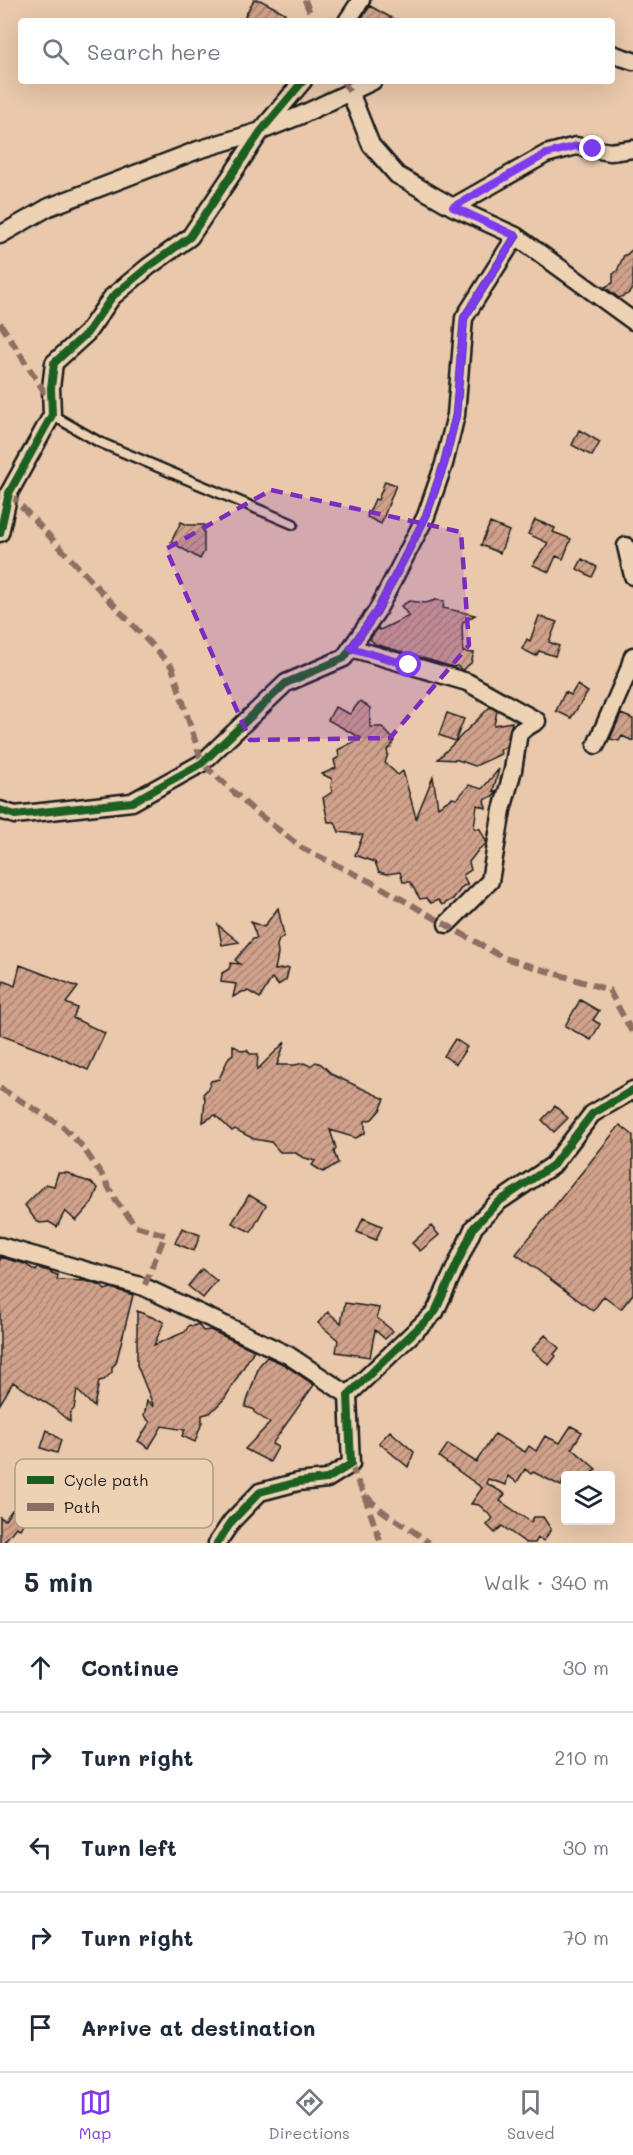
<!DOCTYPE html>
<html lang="en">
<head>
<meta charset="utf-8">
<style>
  :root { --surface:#fff; --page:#f2f2f3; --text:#1f2937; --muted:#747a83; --line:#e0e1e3; --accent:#7c3aed }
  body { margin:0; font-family:Mali,sans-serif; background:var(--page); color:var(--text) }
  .controls { position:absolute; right:18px; bottom:18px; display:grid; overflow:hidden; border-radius:6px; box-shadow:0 6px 24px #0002 }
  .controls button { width:54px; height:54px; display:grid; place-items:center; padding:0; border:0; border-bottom:2px solid var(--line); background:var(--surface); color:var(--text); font:30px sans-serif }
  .stop { position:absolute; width:18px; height:18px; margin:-14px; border:4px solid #7c3aed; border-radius:50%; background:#fff }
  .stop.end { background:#7c3aed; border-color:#fff; box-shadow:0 2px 6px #0008 }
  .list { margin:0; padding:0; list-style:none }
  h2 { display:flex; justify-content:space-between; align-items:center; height:78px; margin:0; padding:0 24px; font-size:26px }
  h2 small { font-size:20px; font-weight:400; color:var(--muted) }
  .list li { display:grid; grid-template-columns:39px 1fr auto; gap:18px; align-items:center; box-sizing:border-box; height:90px; padding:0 24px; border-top:2px solid var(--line) }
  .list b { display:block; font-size:22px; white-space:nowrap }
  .list em { font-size:20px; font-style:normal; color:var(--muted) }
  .icon { flex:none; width:33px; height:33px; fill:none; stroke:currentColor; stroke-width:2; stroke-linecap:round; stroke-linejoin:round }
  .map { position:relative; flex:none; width:633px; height:1543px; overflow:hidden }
  .search { position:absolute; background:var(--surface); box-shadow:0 6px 24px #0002; left:18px; right:18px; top:18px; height:66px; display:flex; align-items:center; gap:15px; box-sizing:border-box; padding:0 21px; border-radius:6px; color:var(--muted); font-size:22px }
  .sheet { height:528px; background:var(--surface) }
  nav { display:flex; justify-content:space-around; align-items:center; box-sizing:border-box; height:84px; border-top:2px solid var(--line); background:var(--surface); font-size:16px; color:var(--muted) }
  nav a { display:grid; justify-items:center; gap:3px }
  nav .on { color:var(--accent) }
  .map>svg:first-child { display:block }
</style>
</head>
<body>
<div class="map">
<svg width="633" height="1543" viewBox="0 0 633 1543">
  <defs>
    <pattern id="building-hatch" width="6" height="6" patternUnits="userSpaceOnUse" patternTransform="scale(1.5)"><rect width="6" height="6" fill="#d1a28b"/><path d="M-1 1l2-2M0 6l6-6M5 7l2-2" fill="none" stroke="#a98371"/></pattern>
  </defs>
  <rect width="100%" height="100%" fill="#e9c8ab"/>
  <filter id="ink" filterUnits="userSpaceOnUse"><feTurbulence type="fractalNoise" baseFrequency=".0167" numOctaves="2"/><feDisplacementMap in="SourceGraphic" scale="12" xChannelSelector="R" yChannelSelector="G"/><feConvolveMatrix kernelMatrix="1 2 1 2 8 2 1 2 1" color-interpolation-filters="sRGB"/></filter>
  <g filter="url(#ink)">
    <!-- building -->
    <path fill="url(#building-hatch)" stroke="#1c1c1c" stroke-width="1.5" d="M254,0h6l25,13 -5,8h-26l-9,-5z
      M370,6l27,15h-37z
      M633,249v39l-5,6 -9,4 -14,-11 8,-4v-9l4,-3 7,-16h2z
      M579,430l21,12 -8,14 -20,-11z
      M385,481l11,4 -15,39 -14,-7 8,-18 3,1z
      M535,520l20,8 -2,4 18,7 -8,20 -7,-3 -7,16 -16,-7 15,-22 -20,-9z
      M181,522l7,3h16v27l-4,7 -29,-17z
      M490,523l19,8 -9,22 -19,-8z
      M582,559l15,8 -5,10 -15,-8z
      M435,600l9,1 -1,7 32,7 -12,7 -1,4 1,26 11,1 -3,10 -9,7 -5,-4 -4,1 -78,-23 -5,-5 8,-11 2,2 29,-14 -8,-10 8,-5 17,2z
      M539,616l18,6 -8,20 10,4 -4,10 -16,-5 -3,5 -14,-7 5,-10 3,2z
      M577,685l11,7 -17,26 -15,-7 9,-19 6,3z
      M360,701l10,7v19h12l12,13 -3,7 -4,3 1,4 -3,9 13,12 5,-4 13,47 17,-41 5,30 14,-9 5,1 12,-14 13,4 17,-20 -6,22 3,1 -1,3 -11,5 2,8 -9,-3 -3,23 6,1 6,12 -1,4 -6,4 -10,13 2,8 -8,5 5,10 -5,1 -10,13 -11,6 -4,-5 -7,3 -5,-5 -6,1 -10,-17h-7l-3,-10 -13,2 -8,-2 -4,-10 -20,-7 8,-20 -24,-3 -4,-10h-7l-5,-24 9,-6 -1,-5 1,-8 -10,-5 14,-6 -2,-8 5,-3 -1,-7 23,-12 -33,-18 7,-13 15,7z
      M490,707l7,4 -3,14 18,-3 -6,25 -6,3 1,4 -26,12 -17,-6 -20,-1z
      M447,713l17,6 -9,22 -16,-6z
      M621,714l12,5v22l-11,-5 -3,5 -9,-2z
      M278,908l6,28 -5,4 -2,5 1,9 -3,16 14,-2 -3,12 -8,5 -6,-7 -12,20 -12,-7 -6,1 -9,5 3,-13 -15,-2 1,-9 7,-4 2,-6 9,1 -5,-4 18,-21 4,-1 -6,-16 13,5z
      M218,925l21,17 -17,3z
      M20,965l58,22 -12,16 11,5 -4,10 32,15 -17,37 -37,-16 -51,-19v-44l4,-10 11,5z
      M580,1000l19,11 -6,9 7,4 -9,16 -26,-14z
      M455,1039l12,8 -11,17 -12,-8z
      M285,1042l-8,23h18l9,-2 6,3 6,-4 5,2 12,11 52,24 -5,11 -8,9 -7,2v12l-9,5 -26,-8 6,18 -2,4 4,11 -15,9 -11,-7 3,-4 -13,-4 -8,-5h-14l-9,-10 -17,-3 -19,-10 -3,2 -17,-16 -12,7 2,-23 -2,-5 4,-4 4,-9 8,-2 10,-22 4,-3v-9l9,6 5,-1 3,4h8l-1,16z
      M555,1106l13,12 -14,14 -12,-12z
      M620,1125l13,10v159l-12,15 -17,-13 -11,15 -77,-57z
      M58,1173h10l9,5 13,4 8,6 -6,15 -16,18 -11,-10 -8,16 -8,-5 -9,1 -4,-2 -11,-16 21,-21 8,2z
      M249,1195l17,10 -15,27 -19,-9z
      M363,1218l19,8 -6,14 -19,-8z
      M431,1226l8,9 -19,16 -8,-8z
      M182,1228l18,7 -6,16 -19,-8z
      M0,1257l25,7 11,7 2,-3 14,4 -1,1 7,2 -1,5 29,1 15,5 4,4 6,-2 22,7 -17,68 -4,4v5l-8,8 -5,1 -5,26 -17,-17 -3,19 -4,4v9l-19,-16 -38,-24 -13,22z
      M202,1269l15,12 -14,17 -15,-12z
      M345,1303l34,5 -2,10 16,13 -8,8 -10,-9 -5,27 -34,-5 2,-12 -20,-17 10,-11 13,11z
      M137,1311l27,11 -10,23 31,-13 4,-7 4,1 5,-2 5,7 7,-1 44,20 -29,48 -15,15 -8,2v7l-7,20 -13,-6 3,-6 -23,-4 -13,22 -11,-7 12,-19 -6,-6 3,-15 7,6 -17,-42z
      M545,1335l14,13 -5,6 2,2 -7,9 -17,-15z
      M267,1357l16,7 31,21 -42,59 6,3 -8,15 -25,-13 25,-26 -16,-11 -1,-3 -8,-2 14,-41z
      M571,1426l11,6 -10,16 24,21 -6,7h-24l-5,10 -28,-14 -2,2 -6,-5 -8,13 -9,-6 -2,9 -18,-6 -2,4 19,11 -5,7 31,21 3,-5h9l8,12 -7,12 -6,-3 -3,5h-9l-24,-17 -7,7 -8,-8 6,-7 -14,-13 -8,-1 11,-16 -43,-31 9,-13 28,18 19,-28 30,18 4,-6 7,5 9,-15 15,7z
      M47,1430l14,10 -4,13 -16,-5z
      M390,1431l24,21 -6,15 -29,-24z
      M12,1510l15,8 -7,11 -4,-2 -13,16h-3v-26l5,3z"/>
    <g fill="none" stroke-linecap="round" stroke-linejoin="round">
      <defs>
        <path id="service" d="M52,415l47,27 194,82"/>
        <path id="minor" d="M347,21l14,-21
          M612,54l21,7
          M350,92l21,53 26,30 56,32 63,29 117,85
          M453,207l93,-53 30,-8 34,6 23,-3
          M0,235l49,-28 149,-57 63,-19 38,-15 74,-35
          M0,533l9,-40 43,-78 -1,-27 3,-25 33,-30 25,-36 36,-30 42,-30 71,-106 42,-50
          M626,546l7,30
          M351,648l116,34 70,39 -18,11 -6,38 -11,40 -12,71 -43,43
          M596,745l32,-73 5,-16
          M0,810l15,5 117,-13 70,-39 84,-80 58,-25 33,-47 49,-95 18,-52 12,-49 8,-97 52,-82
          M0,1246l144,41 144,68 60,40
          M217,1543l15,-22 28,-29 38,-10 29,-3 24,-15 -3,-69 87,-83 39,-85 23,-24 56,-38 39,-51 41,-24"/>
      </defs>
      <!-- service casing -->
      <use href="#service" stroke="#1c1c1c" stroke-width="13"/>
      <!-- minor casing -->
      <use href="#minor" stroke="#1c1c1c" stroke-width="21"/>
      <!-- service -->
      <use href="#service" stroke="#edd3b4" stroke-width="8"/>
      <!-- minor -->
      <use href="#minor" stroke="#edd3b4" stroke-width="16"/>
      <!-- quiet -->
      <path stroke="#8d6e63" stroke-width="6" stroke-dasharray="12 6" stroke-linecap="butt" d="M305,0l8,21
        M343,81l7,11
        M0,323l49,76
        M9,493l163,174 30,96 50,46 50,39 75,37 127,73 105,32 24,44
        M0,1088l62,38 20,20 20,29 14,26 20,25 29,9 -21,52
        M351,1464c3,8 6,18 11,26 15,23 46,35 67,53
        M364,1495l17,48"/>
      <defs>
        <path id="cycleway" d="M0,533l9,-40 43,-78 -1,-27 3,-25 33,-30 25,-36 36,-30 42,-30 71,-106 42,-50
          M0,810l15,5 117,-13 70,-39 84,-80 58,-25 33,-47 49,-95 18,-52 12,-49 8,-97 52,-82
          M217,1543l15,-22 28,-29 38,-10 29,-3 24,-15 -3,-69 87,-83 39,-85 23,-24 56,-38 39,-51 41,-24"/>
      </defs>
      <!-- cycleway casing -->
      <use href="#cycleway" stroke="#edd3b4" stroke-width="11"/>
      <!-- cycleway -->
      <use href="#cycleway" stroke="#1b5e20" stroke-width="8"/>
    </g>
  </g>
  <g fill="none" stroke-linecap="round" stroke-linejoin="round" filter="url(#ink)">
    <!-- route -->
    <path stroke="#7c3aed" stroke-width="8" d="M409,665l-58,-17 26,-37 49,-95 18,-52 12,-49 8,-97 52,-82 -63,-29 93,-53 30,-8 17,3"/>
  </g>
  <!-- marked area -->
  <path fill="#7b2cbf" fill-opacity="0.2" stroke="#7b2cbf" stroke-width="4.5" stroke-dasharray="12 8" stroke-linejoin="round" d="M271,490l190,42 8,113 -79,93 -140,2 -84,-191z"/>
  <!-- legend -->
  <rect x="15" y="1459" width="198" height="69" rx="9" fill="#edd3b4" stroke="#ae9c86" stroke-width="1.5"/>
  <rect x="27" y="1476" width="27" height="8" fill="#1b5e20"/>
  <rect x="27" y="1503" width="27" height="8" fill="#8d6e63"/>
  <g font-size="16" fill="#1c1c1c">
    <text x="64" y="1486">Cycle path</text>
    <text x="64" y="1513">Path</text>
  </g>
</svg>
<div class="controls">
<button><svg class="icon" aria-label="layers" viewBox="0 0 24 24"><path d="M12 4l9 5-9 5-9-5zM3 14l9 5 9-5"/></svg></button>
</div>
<div class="stop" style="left:409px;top:665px"></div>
<div class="stop end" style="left:593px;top:149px"></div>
<div class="search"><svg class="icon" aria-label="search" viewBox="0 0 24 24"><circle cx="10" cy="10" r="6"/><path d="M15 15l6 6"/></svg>Search here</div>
</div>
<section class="sheet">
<h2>5 min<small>Walk · 340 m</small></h2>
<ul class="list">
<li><svg class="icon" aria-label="ahead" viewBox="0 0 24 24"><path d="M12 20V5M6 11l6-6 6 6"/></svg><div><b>Continue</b></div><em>30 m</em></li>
<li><svg class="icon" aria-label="right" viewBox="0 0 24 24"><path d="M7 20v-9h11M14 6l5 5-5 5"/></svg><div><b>Turn right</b></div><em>210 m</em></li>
<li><svg class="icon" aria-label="left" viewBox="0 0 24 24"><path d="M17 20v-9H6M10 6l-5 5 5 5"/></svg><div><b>Turn left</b></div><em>30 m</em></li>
<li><svg class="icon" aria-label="right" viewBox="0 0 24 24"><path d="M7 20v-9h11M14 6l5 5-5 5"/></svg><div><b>Turn right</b></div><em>70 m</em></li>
<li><svg class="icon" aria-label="arrive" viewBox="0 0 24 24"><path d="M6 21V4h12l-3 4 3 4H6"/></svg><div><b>Arrive at destination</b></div></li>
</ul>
</section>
<nav>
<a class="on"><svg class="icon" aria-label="map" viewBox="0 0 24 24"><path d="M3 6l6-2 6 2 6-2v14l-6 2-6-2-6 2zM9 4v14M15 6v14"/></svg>Map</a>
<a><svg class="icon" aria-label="directions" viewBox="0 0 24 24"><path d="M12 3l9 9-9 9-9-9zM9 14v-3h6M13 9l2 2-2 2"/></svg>Directions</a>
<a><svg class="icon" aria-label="saved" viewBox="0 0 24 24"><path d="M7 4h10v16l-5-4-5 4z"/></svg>Saved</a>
</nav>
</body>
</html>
